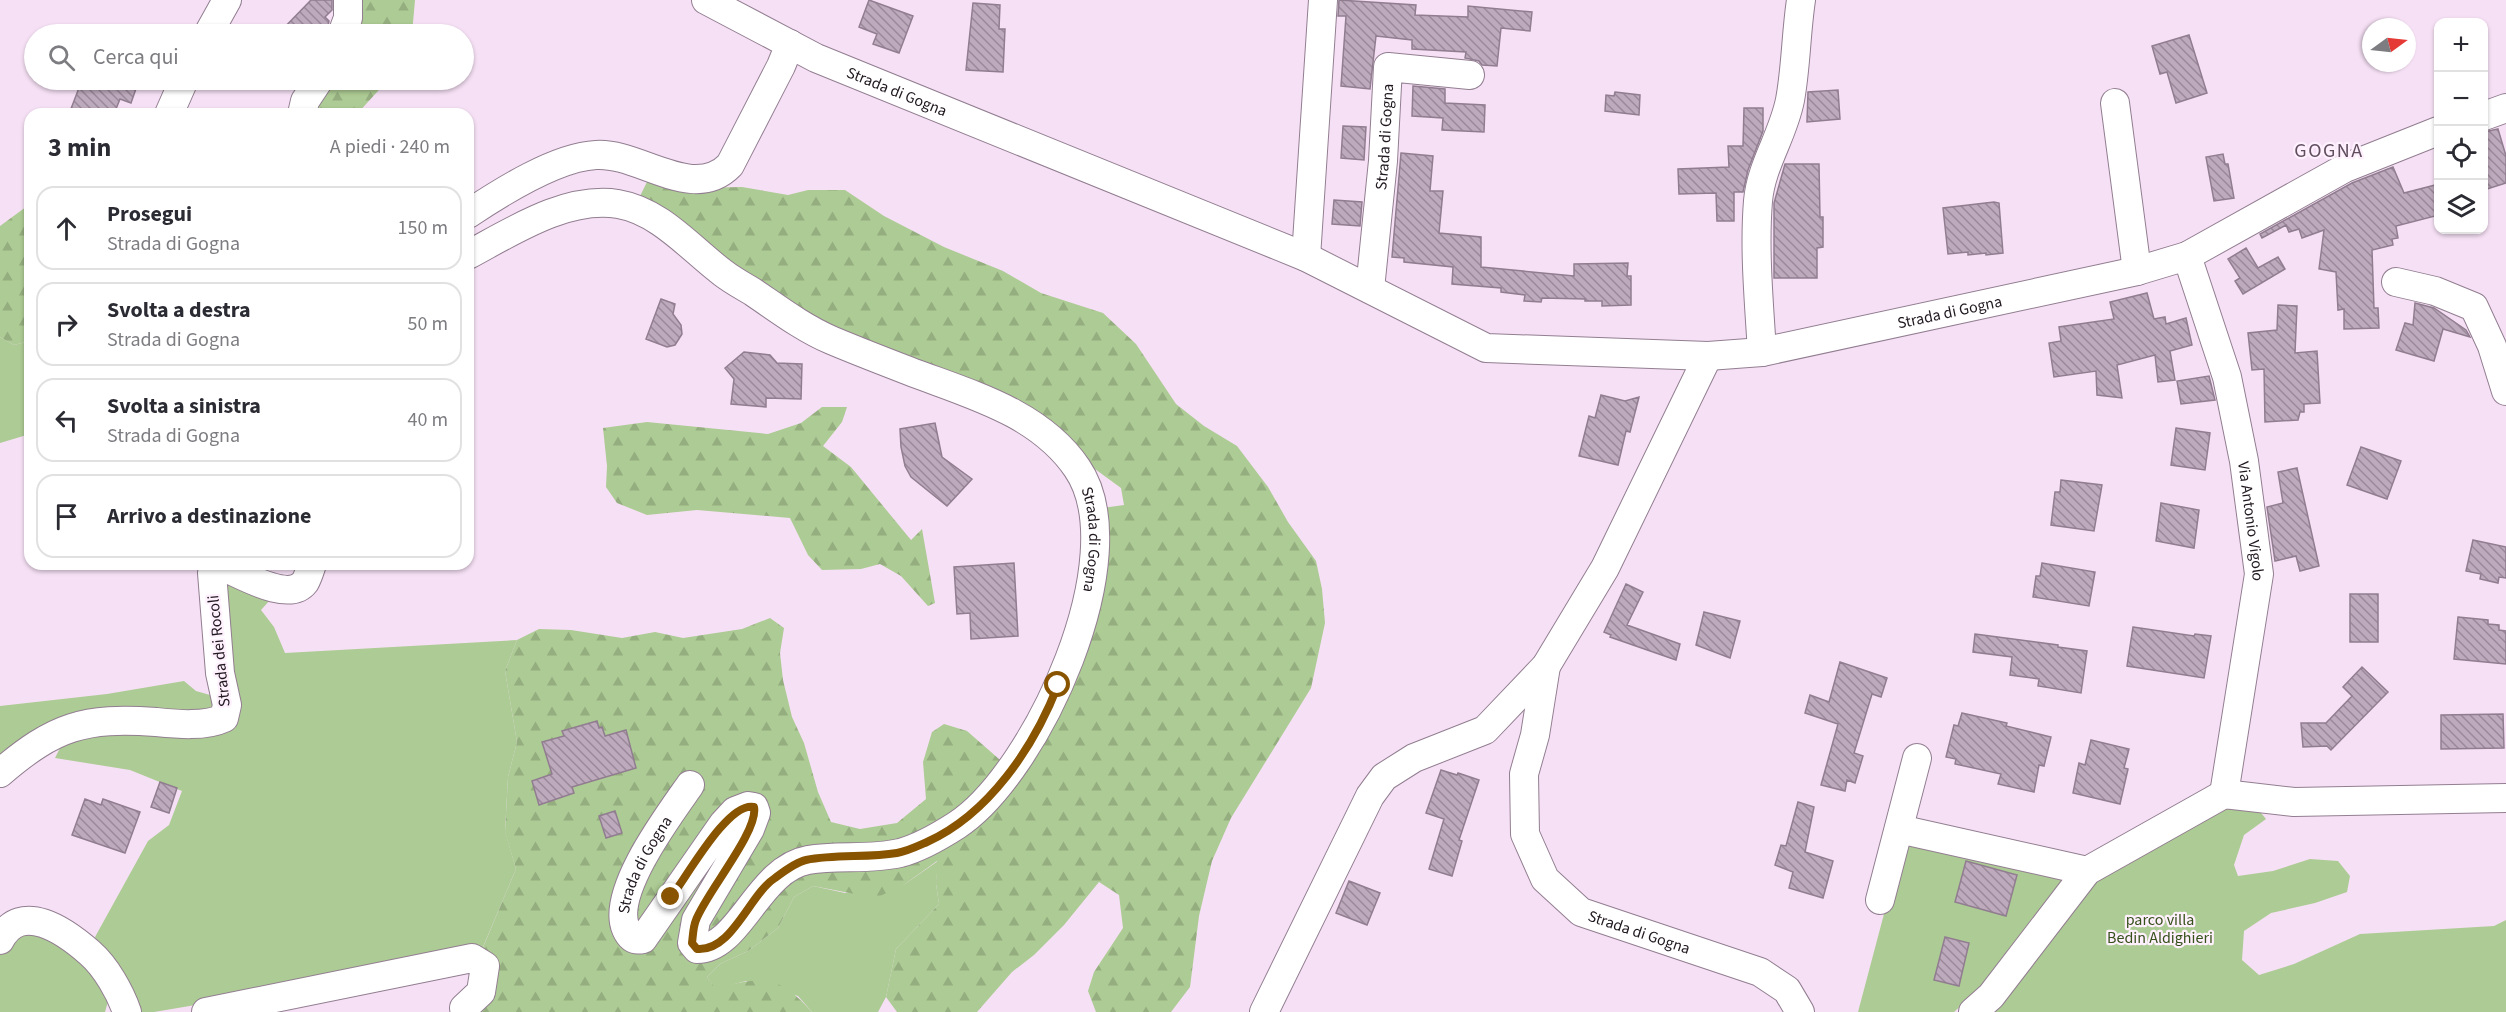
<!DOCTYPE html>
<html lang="it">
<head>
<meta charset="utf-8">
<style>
  :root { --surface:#fff; --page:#f7f7f7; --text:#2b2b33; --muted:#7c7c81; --line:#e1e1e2 }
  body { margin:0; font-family:"Source Sans 3",sans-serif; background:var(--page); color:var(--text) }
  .controls { position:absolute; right:18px; top:18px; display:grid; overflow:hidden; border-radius:12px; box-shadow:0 2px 4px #0004 }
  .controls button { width:54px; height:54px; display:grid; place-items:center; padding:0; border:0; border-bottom:2px solid var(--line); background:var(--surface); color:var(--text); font:30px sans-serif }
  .compass { position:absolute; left:2362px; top:18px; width:54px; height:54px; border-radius:50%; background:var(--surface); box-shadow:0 2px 4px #0004; rotate:75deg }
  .stop { position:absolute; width:18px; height:18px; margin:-14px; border:4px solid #885400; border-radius:50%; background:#fff }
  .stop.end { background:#885400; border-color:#fff; box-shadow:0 2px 6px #0008 }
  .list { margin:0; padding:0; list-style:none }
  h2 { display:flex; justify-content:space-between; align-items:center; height:78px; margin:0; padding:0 24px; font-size:26px }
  h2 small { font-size:20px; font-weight:400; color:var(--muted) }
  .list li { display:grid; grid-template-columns:39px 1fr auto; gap:18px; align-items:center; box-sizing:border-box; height:84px; margin:0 12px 12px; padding:0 12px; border:2px solid var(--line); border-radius:18px }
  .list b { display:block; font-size:22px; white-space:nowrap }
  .list p { margin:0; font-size:20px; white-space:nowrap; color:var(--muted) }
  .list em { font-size:20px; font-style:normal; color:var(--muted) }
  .icon { flex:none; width:33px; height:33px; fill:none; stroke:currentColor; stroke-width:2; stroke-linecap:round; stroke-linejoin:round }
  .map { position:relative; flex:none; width:2506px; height:1012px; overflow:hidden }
  .search { position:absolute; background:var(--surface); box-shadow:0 2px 4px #0004; left:24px; top:24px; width:450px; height:66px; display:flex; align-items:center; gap:15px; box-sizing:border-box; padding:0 21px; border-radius:33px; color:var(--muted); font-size:22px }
  .panel { position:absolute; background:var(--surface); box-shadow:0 2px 4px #0004; left:24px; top:108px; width:450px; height:462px; border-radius:18px }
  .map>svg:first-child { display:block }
</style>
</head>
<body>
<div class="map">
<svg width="2506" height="1012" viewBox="0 0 2506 1012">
  <defs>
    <pattern id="forest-firs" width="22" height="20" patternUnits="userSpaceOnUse" patternTransform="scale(1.5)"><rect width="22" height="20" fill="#adcb94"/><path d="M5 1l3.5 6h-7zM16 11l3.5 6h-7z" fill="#95ae7f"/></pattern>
    <pattern id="building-back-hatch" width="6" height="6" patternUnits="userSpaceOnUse" patternTransform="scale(1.5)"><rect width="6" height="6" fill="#beaabd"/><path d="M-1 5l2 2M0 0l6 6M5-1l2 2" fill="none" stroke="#9a8999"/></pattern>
  </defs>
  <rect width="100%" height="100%" fill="#f6e0f5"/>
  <!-- green -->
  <path fill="#adcb94" d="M0,337l14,8 16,-4v93l-30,9z
    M212,573l58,27 -9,10 13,17 11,26 232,-13 -12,31 12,71 -9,35 -3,54 11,38 -39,92 -5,-3 -318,54h-12l-5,-5 -42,-70 53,-96 21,-16 13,-34 -52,-21 -75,-12 8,-16 -63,31v-67l107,-12 77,-13 12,10 14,4z
    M2224,794l33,14 9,11 -22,16 -10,30 4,11 35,-5 37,-12 28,2 12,15 -3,16 -32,11 -44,10 -27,18 -2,29 17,15 35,-11 66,-30 134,-8 12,-6v92h-526l129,-156z
    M1906,831l162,41 -93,121 -21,19h-96z
    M938,861l-2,23 3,20 -43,45 -10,48 -8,15h-66l-14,-16 -52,-15 -31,8 -8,-12 13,-13 28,-13 30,-23 16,-31 19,-11 32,7 60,-9z
    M26,919l87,65 -8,28h-105v-72z"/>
  <!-- forest -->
  <path fill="url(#forest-firs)" d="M350,0h65l-3,34h-62z
    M321,80h67l-31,34h-50z
    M651,174l46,14 45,-1 46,8 20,-5h37l39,26 60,31 59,24 38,22 62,20 33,31 40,60 28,22 33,20 31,41 20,35 28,39 6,28 3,34 -14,65 -80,130 -19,43 -13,55 -9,71 -19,25h-75l-8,-21 6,-19 29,-44 -4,-33 -20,-13 -35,43 -30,30 -22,17 -35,40h-80l-11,-15 10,-48 43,-45 -3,-20 1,-23 -32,23 -29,14 -63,-12 -19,11 -16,31 -30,23 -28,13 -13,13 8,11c48,-11 62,-15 97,24h-354l10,-29 48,-114 -11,-37 3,-55 9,-35 -12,-71 12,-31 22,-11 32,1 51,8 33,-6 28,6 59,-9 28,-11 14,10 -4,25 3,27 9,37 12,26 14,49 13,30 29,7 37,-6 29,-24 -3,-37 9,-30 12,-8 23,7 40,35 58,-106 23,-150 36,-5 -3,-17 -37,-27 -238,-119 -208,-142z
    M30,204v137l-16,4 -14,-8v-111z
    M822,407h25l-5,15 -19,24 28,21 60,73 11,-11 13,74 -7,3 -27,-30 -21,-12 -19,5 -39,1 -14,-15 -18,-37 -93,-8 -50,5 -30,-12 -11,-16 1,-21 -4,-38 44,-6 121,12 33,-11z"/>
  <!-- building -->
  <path fill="url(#building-back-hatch)" stroke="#917d90" stroke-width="1.5" d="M311,0h21v10l-7,7 4,4 -3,13h-48z
    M869,0l44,16 -14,37 -26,-9 4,-10 -18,-7z
    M1339,0l77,5 -1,10 53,2v-11l64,6 -2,19 -29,-3 -4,38 -15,-1 -3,-4 -14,-3 1,-6 -54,-3v-9l-36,-4 -6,53 -29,-3 5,-70h-8z
    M973,3l27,2 -1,24h6l-2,43 -37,-2z
    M2189,35l18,58 -31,10 -9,-31 -7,2 -8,-28z
    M82,80h57l-8,23 -11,-4 -6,15h-45z
    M1413,86l32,3v14l40,2 -1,27 -42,-2 1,-12 -31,-2z
    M1838,90l2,29 -33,3 1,-30z
    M1615,92l25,3 -1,20 -34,-4 1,-16 8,1z
    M1744,108h19v23l-15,39 -5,22h-9v29h-17l-1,-28 -37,1 -1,-25 51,-2 -1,-21h15z
    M1343,126l23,1 -2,33 -23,-2z
    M2498,129l8,27v27l-22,7v-58z
    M1401,153l32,3 -3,35h13l-4,42 42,4v30l93,9v-12l54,-1 -1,13h4v29l-29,1v-5h-17v-2l-43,-1 -1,4 -17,-1 1,-6 -24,-3v-4l-49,-4 1,-17 -49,-5v-4l-12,-1z
    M2223,154l2,10h3l6,34 -20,3 -8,-44z
    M1785,164h34l1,53h3v30l-6,1v30h-43v-75z
    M2393,167l11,26 35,-9v31l-43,11 2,12 -6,1 1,6 -21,5 2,58h4l1,20 -35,1v-20l-6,1 -2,-38 -17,-3 5,-39 -22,8 -3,-9 -10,3 -3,-7 -24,13 -2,-4 92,-51z
    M1334,200l28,2 -2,24 -28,-2z
    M1994,202l5,1 4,50 -17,2v-2l-18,2v-3l-20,2 -5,-46z
    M2246,248l12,20 20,-11 7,12 -42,25 -8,-13 5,-3 -12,-19z
    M2147,293l7,26 11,-2 1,7 20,-6 6,27 -22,6 5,29 -17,2 -3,-27 -38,10 5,33 -25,-3 -1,-24 -42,6 -5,-34 12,-2 -2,-14 55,-8 -4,-17z
    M661,299l14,5 -2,10 8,11 1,9 -7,11 -8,2 -21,-8z
    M2415,303l19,5 32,22 4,7 -27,-8 -9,32 -38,-11 9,-27 8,2z
    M2278,305l19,1 -2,47 22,-2 3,52 -16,1v8h-4l-2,8 -33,2 -1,-53 -12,1 -4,-37 29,-3z
    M744,352l26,3 7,8 25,1 -1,35 -35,-1v9l-35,-3 3,-25 -9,-11z
    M2209,376l6,24 -34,4 -4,-23z
    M1601,395l24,6 14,-4 -9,35 -4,-1 -8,34 -39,-9 10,-40 6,2z
    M935,423l7,34 30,22 -25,27 -36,-29 -6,-11 -4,-19 -1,-18z
    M2176,428l34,5 -5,37 -34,-5z
    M2361,447l40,14 -14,38 -40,-14z
    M2297,468l22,98 -19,5 -4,-15 -21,5 -8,-54 16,-4 -5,-31z
    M2061,480l41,5 -8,46 -43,-6 4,-33h5z
    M2161,503l38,7 -5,38 -38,-7z
    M2473,540l33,7v31l-7,-1 -1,6 -18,-4 1,-5 -15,-3z
    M1014,563l4,73 -47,3 -1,-26 -13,1 -3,-47z
    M2042,563l53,9 -6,34 -56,-9 3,-21h4z
    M1626,584l17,8 -16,33 53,19 -4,16 -66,-23 1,-2 -7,-3z
    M2350,594h28v48h-28z
    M1704,612l36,9 -10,37 -34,-13z
    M2458,617l30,3v4l11,1v5l7,1v33l-52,-5z
    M2133,627l61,9 1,-2 16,2 -7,42 -77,-12z
    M1975,634l83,11v2l29,4 -6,42 -43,-7 1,-7 -29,-4 2,-18 -39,-5z
    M1840,662l47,16 -6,19 -9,-3 -18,59 9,3 -8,27 -8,-3 -2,11 -24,-6 17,-61 -33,-11 5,-18 19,7z
    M2362,667l26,25 -57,58 -4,-4 -24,1 -2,-24h25l26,-27 -9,-9z
    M1962,713l45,10 -1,3 45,11 -7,29 -5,-1 -5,27 -36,-8 3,-10 -46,-10 1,-5 -10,-2 8,-32 4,1z
    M2503,714l1,34 -63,1v-34z
    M597,721l2,7 3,-1 3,9 21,-6 10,38 -64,19 2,6 -35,12 -7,-24 20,-7 -10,-32 22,-6 -2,-5z
    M2091,740l38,9 -5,19 4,1 -8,35 -47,-11 6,-30 6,2z
    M1441,770l16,5 1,-2 21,7 -20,60 3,1 -10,35 -23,-7 15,-50 -18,-6z
    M160,782l17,6 -8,25 -18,-6z
    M85,799l16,6 2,-6 37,13 -15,41 -53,-18z
    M1798,802l16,5 -9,45 28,9 -10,37 -34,-10 4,-16 -18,-7 6,-20 5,1z
    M615,811l7,22 -16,5 -7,-22z
    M1966,861l51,14 -11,41 -51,-14z
    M1349,881l31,12 -13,32 -31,-12z
    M1945,937l24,6 -10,43 -25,-6z"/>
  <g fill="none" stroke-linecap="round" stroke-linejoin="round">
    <defs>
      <g id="minor">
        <path id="s1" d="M706,0l110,58 490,199 180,91 222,8 54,-4 375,-81 50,-15 158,-88 93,-37"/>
        <path d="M208,34l19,-34"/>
        <path d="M342,34l6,-16v-18"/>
        <path d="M2115,103l22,168"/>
        <path d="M169,114l15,-34"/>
        <path d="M302,114l3,-13 14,-21"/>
        <path d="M2484,116l22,-8"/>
        <path d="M468,214c33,-22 88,-57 128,-59 43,-3 97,48 134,10l51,-99 9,-22"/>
        <path id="s2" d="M468,255c45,-24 98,-59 150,-51 42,7 73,45 105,69 9,7 20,13 30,19 25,17 50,36 78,48 26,11 52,21 78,31 60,23 130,41 168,97 60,87 -41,305 -120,357 -17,11 -38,23 -57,28 -30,7 -62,2 -92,7 -50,9 -68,89 -111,89l-5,-6 4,-23 54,-91 6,-16 -2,-6 -6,-1 -13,5 -12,13 -80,115c-9,2 -13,-1 -17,-10 -16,-36 43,-114 64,-144"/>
        <path id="s3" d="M2187,256l40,121 17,84 15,113 -35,220"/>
        <path d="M1306,257l17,-257"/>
        <path d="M2396,282l39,9 39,16 18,39 14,45"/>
        <path id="s4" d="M1370,289l13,-128 5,-94 82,8"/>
        <path d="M1762,352c-3,-50 -8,-102 -4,-151 3,-36 25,-65 32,-101 6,-32 6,-67 11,-100"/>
        <path id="s5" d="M1546,666l-11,69 -11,39 1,60 20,45 36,33 179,60 27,18 13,22"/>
        <path d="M0,773c55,-47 84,-56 156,-51 20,2 49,5 68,-4l3,-13 -7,-32 -8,-100 7,-5 9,1c18,8 62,33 77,13 3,-5 5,-12 7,-18"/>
        <path d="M1899,829l188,42"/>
        <path d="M1880,900l37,-142"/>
        <path d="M0,940c21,-40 65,-9 90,13 16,14 30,39 37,59"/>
        <path d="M206,1012l266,-54 13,8 -4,26 -17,16"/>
        <path d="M1264,1012l106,-216 14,-19 30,-19 71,-28 61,-64 59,-98 103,-212"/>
        <path d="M1973,1012l18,-16 96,-125 137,-77 70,8 212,-4"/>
      </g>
    </defs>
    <!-- minor casing -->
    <use href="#minor" stroke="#927e91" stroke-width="30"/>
    <!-- minor -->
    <use href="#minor" stroke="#fff" stroke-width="28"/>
  </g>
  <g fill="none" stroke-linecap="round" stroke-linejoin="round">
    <!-- route -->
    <path stroke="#885400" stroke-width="8" d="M671,897c16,-20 57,-96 83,-90 5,24 -48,86 -58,113 -3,7 -3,16 -4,23l5,6c35,3 52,-54 78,-71 8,-6 21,-16 31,-18 30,-6 61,-2 91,-7 11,-2 21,-7 30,-11 62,-28 107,-95 131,-157"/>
  </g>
  <g text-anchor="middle" stroke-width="4.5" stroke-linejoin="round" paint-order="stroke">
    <!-- street labels -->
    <g font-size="16" fill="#20181f" stroke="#fef0fd">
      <text dy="6" stroke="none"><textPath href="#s1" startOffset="212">Strada di Gogna</textPath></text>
      <text dy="6" stroke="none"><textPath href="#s4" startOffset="153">Strada di Gogna</textPath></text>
      <text dy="6" stroke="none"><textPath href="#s1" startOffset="1323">Strada di Gogna</textPath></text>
      <text dy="6" stroke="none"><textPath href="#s3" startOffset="274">Via Antonio Vigolo</textPath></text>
      <text dy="6" stroke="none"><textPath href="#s2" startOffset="772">Strada di Gogna</textPath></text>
      <text transform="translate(218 651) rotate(-96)" y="6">Strada dei Rocoli</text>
      <text dy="6" stroke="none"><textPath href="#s2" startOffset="1830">Strada di Gogna</textPath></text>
      <text dy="6" stroke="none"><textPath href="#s5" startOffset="330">Strada di Gogna</textPath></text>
    </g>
    <!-- park labels -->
    <g font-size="16" fill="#36501a" stroke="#fef0fd">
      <text x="2160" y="925">parco villa<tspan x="2160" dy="18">Bedin Aldighieri</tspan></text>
    </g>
    <!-- quarter labels -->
    <g font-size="20" letter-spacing="1.5" fill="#604e5f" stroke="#fef0fd">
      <text x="2329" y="157">GOGNA</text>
    </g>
  </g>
</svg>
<div class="controls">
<button>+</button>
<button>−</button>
<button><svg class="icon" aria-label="locate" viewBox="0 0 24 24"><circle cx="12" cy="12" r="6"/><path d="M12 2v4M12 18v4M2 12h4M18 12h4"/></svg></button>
<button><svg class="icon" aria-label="layers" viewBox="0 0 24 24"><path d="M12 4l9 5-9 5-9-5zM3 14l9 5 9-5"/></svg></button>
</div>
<svg class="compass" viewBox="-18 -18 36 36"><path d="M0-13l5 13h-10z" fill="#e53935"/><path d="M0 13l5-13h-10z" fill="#7c7c81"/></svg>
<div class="stop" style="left:1058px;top:685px"></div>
<div class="stop end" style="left:671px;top:897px"></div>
<div class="search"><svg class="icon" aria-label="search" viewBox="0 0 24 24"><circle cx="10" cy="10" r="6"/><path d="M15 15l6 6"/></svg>Cerca qui</div>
<section class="panel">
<h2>3 min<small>A piedi · 240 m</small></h2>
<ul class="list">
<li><svg class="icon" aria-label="ahead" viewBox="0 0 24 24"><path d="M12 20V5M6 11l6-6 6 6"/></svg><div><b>Prosegui</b><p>Strada di Gogna</p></div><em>150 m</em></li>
<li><svg class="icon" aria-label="right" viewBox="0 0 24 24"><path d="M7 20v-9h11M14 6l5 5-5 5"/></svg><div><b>Svolta a destra</b><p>Strada di Gogna</p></div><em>50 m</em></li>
<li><svg class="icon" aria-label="left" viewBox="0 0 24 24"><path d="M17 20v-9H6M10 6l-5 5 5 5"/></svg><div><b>Svolta a sinistra</b><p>Strada di Gogna</p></div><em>40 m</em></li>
<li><svg class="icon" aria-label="arrive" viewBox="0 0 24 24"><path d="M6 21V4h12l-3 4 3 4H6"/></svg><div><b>Arrivo a destinazione</b></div></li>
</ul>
</section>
</div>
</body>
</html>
